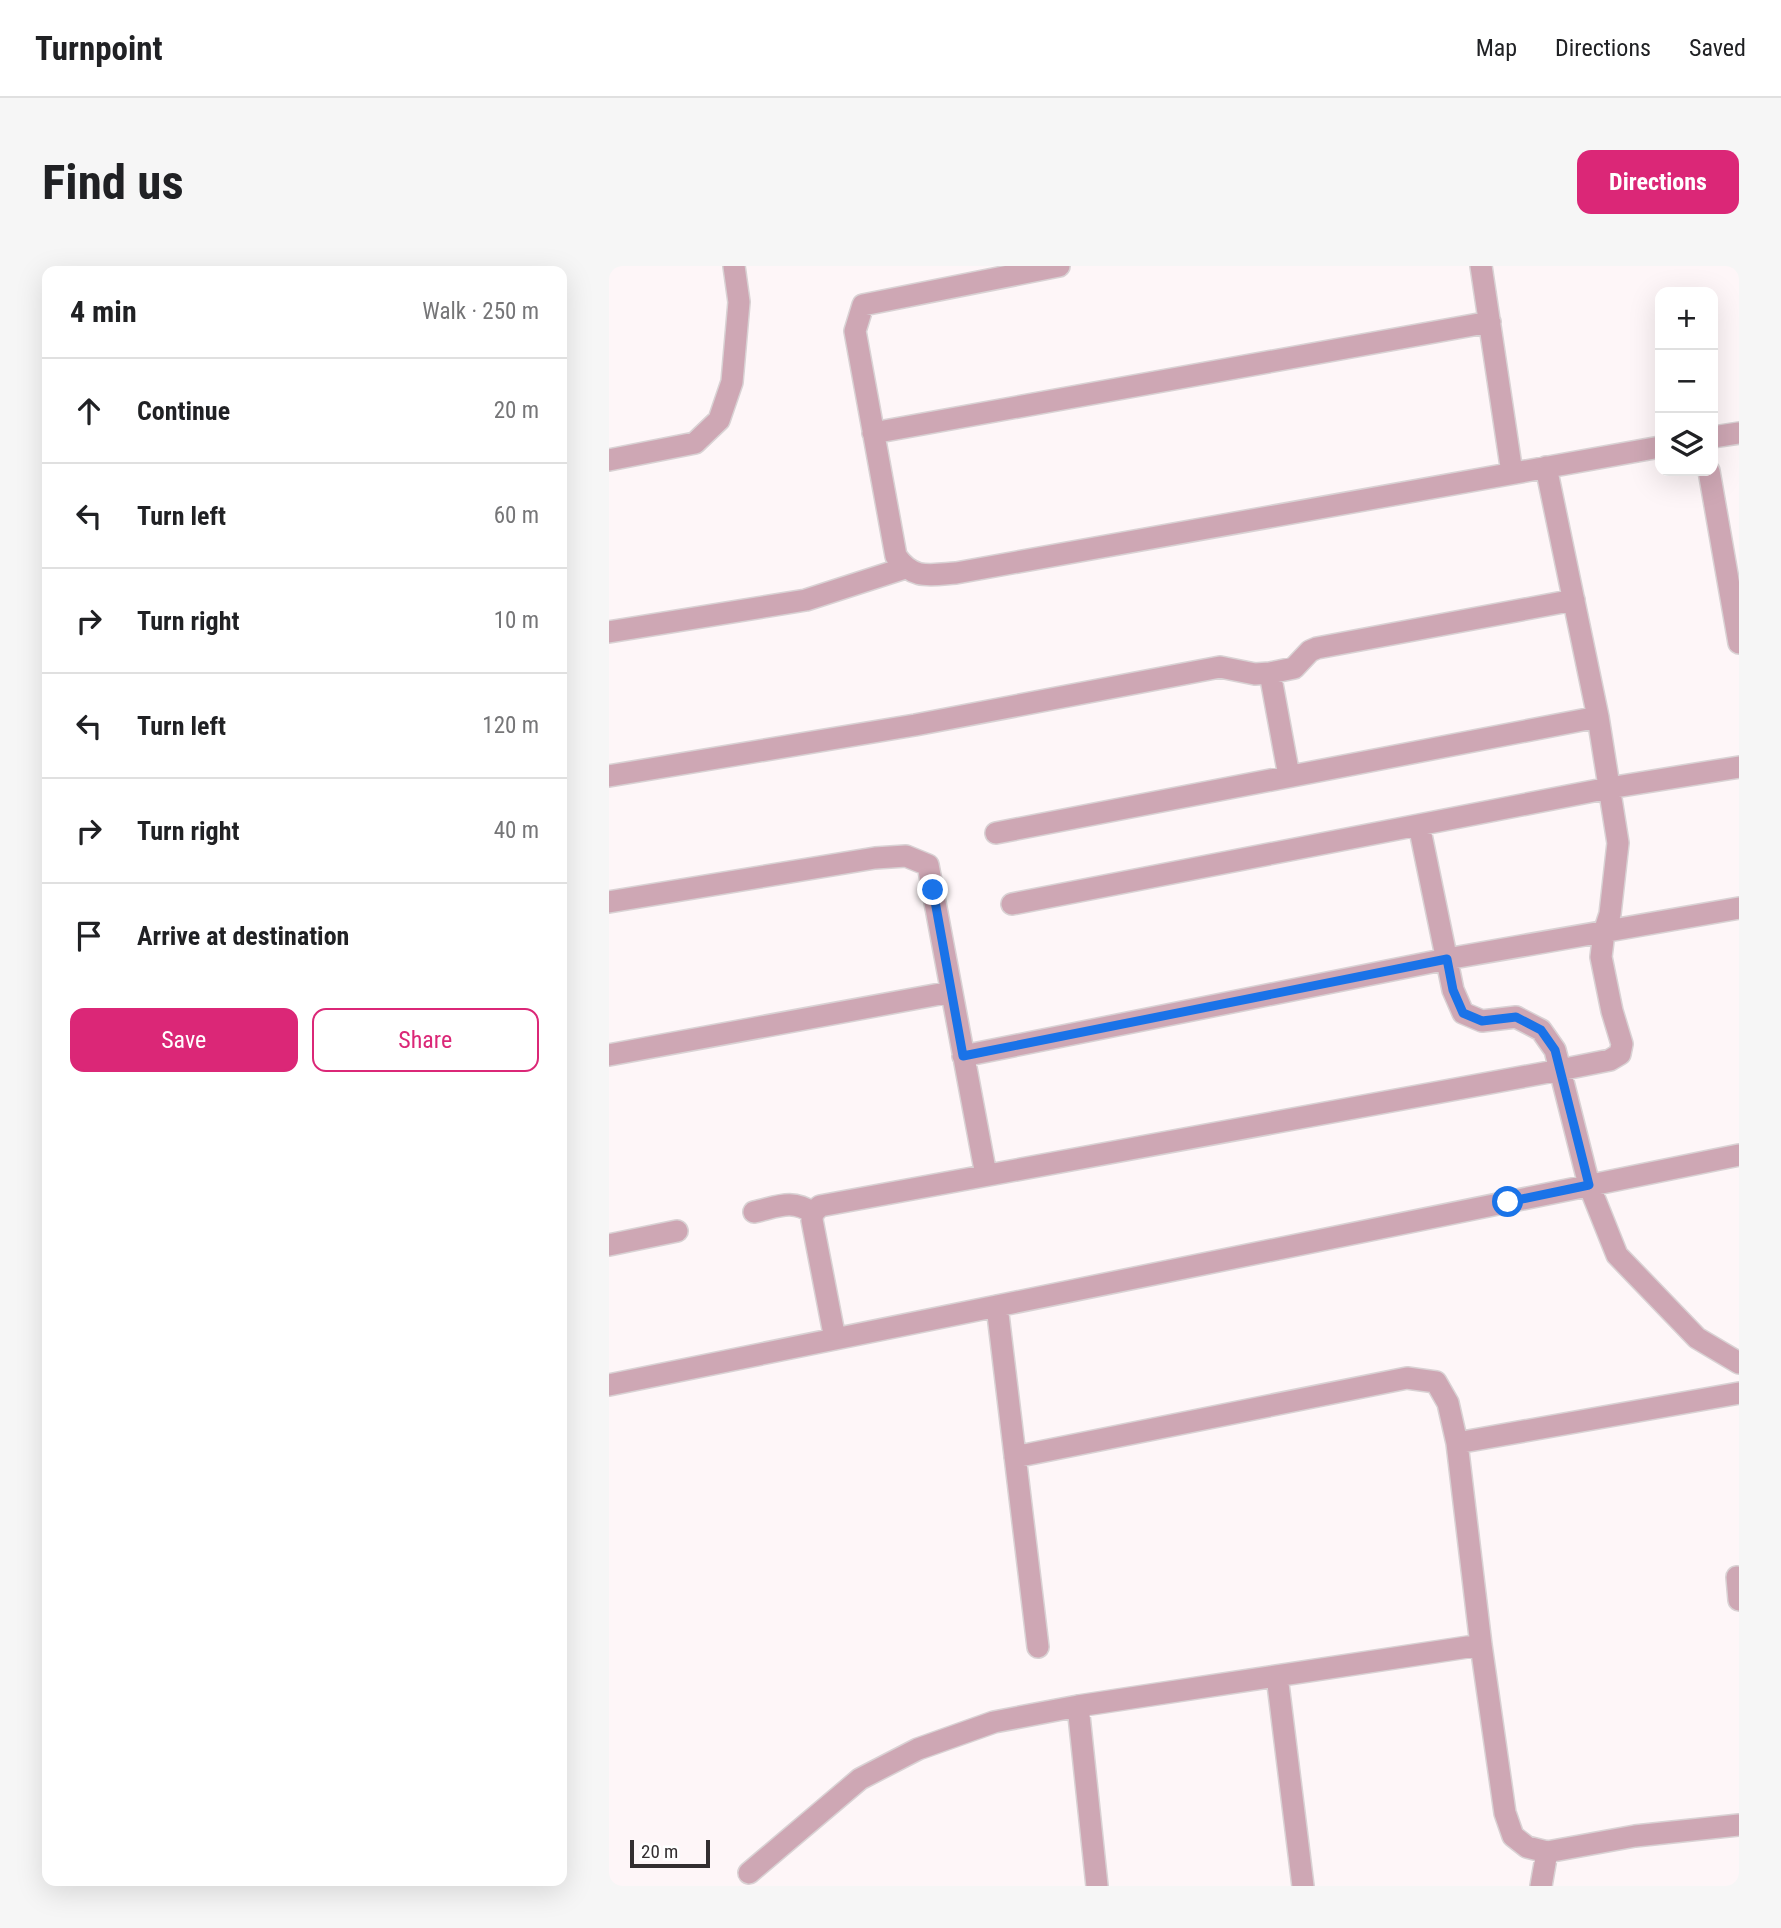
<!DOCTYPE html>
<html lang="en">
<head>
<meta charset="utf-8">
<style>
  :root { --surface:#fff; --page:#f6f6f6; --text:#202124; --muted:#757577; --line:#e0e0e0; --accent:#db2777 }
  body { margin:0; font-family:"Roboto Condensed",sans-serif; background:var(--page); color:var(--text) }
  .controls { position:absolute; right:21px; top:21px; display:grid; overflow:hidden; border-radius:14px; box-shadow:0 7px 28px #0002 }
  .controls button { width:63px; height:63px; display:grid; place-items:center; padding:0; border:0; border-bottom:2px solid var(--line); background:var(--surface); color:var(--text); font:35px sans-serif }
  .scale { position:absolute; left:21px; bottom:18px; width:80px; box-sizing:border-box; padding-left:7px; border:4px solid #332e30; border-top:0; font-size:19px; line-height:24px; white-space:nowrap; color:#332e30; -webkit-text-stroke:5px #fff; paint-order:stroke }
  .stop { position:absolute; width:21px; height:21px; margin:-16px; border:5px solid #1a73e8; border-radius:50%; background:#fff }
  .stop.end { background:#1a73e8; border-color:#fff; box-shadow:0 2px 7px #0008 }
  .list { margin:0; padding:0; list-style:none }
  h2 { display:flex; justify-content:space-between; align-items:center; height:91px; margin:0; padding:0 28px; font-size:30px }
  h2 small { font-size:23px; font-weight:400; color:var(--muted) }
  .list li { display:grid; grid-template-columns:46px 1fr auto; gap:21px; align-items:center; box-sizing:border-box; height:105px; padding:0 28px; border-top:2px solid var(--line) }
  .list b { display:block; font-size:26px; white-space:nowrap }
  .list em { font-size:23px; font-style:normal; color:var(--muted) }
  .actions { display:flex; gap:14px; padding:21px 28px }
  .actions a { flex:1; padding:16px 0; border:2px solid var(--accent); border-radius:14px; text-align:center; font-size:24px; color:var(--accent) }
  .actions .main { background:var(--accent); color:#fff }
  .icon { flex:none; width:38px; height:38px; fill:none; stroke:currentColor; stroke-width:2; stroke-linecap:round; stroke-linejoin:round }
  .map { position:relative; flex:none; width:1130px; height:1620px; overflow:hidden; border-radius:14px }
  header { display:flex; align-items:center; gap:42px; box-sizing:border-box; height:98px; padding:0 35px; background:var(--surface); border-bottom:2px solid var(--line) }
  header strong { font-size:33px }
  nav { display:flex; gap:38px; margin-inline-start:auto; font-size:24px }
  .intro { display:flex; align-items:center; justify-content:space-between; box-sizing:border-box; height:168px; padding:0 42px }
  h1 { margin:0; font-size:49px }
  .button { padding:18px 32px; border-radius:14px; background:var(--accent); color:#fff; font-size:24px; font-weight:700 }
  main { display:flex; gap:42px; padding:0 42px }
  aside { flex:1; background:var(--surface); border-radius:14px; box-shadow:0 7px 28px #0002 }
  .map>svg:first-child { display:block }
</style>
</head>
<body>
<header>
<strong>Turnpoint</strong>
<nav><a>Map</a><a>Directions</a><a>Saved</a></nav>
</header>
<div class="intro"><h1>Find us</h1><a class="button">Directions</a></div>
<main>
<aside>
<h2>4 min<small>Walk · 250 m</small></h2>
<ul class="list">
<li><svg class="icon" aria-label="ahead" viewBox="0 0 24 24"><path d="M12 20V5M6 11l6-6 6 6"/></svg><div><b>Continue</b></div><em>20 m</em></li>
<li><svg class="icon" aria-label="left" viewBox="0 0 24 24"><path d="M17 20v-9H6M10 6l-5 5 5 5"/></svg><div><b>Turn left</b></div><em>60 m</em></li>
<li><svg class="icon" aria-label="right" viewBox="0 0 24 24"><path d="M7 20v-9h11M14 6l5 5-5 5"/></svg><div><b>Turn right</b></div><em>10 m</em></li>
<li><svg class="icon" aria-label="left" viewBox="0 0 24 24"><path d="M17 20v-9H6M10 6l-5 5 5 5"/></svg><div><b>Turn left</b></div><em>120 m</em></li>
<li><svg class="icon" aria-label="right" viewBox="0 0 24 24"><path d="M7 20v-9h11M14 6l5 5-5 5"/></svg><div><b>Turn right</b></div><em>40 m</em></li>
<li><svg class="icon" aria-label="arrive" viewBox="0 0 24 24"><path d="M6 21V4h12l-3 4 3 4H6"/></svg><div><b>Arrive at destination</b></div></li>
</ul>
<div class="actions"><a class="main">Save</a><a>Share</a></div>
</aside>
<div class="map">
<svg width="1130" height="1620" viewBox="0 0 1130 1620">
  <rect width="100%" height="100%" fill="#fef6f8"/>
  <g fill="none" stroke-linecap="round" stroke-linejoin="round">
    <defs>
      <path id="street" d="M450,0l-196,39 -8,26 41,225c17,24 33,19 60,17l704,-126
        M872,0l31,207
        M264,167l617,-111
        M1104,171l26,-4
        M0,194l86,-17 24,-23 13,-38 7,-80 -5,-36
        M1100,205l30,172
        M0,366l197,-32 99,-32
        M661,407l24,-5 16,-17 7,-3 257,-48
        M0,510l306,-51 305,-58 35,7 15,-1 19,103
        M810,559l34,165 10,23 19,8 34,-4 25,13 14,20 34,135 28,70 80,83 42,25
        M387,567l602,-116
        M0,636l266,-44 31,-2 22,9 58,310
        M403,638l597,-116 130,-21
        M0,789l342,-63
        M354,790l484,-97 292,-51
        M145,946c23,-5 38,-14 59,1
        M0,979l68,-14
        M388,1040l41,341
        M226,1073l-23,-119 1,-7 7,-7 740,-136 50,-10 10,-6 2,-10 -10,-33 -11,-54 3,-25 6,-18 8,-71 -20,-126 -52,-250
        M0,1119l1130,-230
        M848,1177l282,-50
        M406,1191l392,-79 29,4 12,21 9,40 24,202 24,168 8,23 14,11 20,5 88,-16 104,-11
        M1128,1311l2,23
        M668,1410l26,210
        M469,1440l19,180
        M140,1607l111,-94 58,-30 76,-27 84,-16 403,-61
        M932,1620l6,-34"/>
    </defs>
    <!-- street casing -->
    <use href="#street" stroke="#d9d2d4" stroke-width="24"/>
    <!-- street -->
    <use href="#street" stroke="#cea7b4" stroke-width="21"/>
  </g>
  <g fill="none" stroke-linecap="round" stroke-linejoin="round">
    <!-- route -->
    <path stroke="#1a73e8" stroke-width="9" d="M324,624l30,166 484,-97 6,31 10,23 19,8 34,-4 25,13 14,20 34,135 -81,17"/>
  </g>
</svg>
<div class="controls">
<button>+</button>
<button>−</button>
<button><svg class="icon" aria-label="layers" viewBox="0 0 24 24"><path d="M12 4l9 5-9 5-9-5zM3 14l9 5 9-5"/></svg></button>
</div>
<div class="scale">20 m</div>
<div class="stop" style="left:899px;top:936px"></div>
<div class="stop end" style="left:324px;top:624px"></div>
</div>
</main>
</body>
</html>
